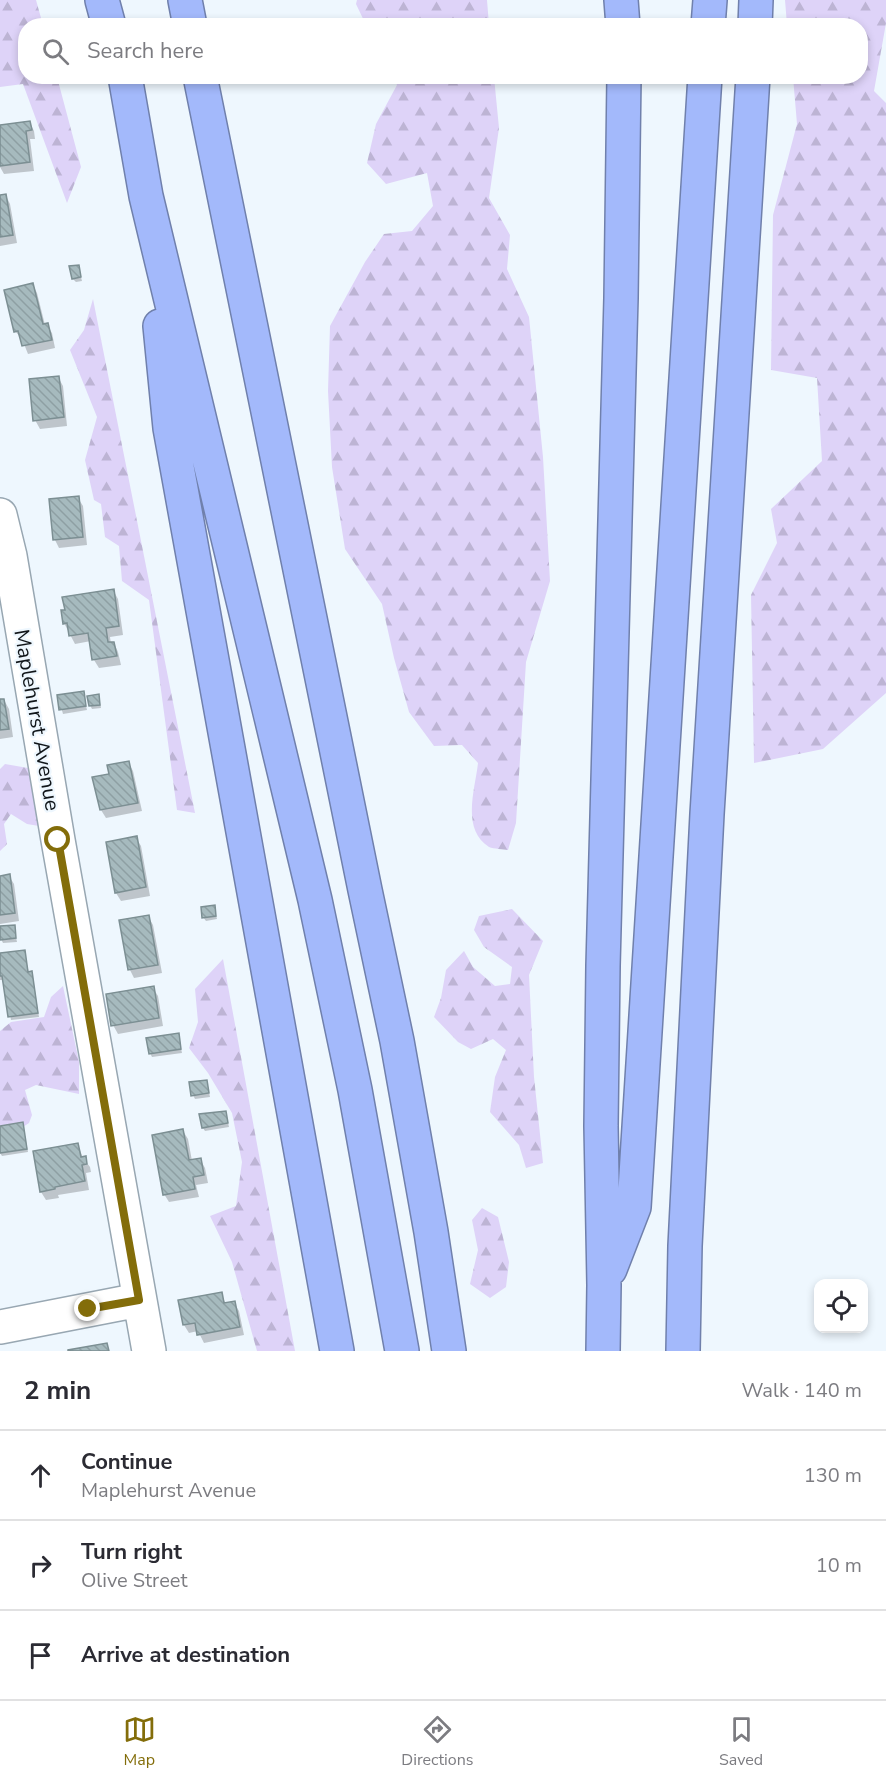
<!DOCTYPE html>
<html lang="en">
<head>
<meta charset="utf-8">
<style>
  :root { --surface:#fff; --page:#f2f2f3; --text:#2b2b33; --muted:#7c7c81; --line:#e1e1e2; --accent:#836d0a }
  body { margin:0; font-family:"Nunito Sans",sans-serif; background:var(--page); color:var(--text) }
  .controls { position:absolute; right:18px; bottom:18px; display:grid; overflow:hidden; border-radius:12px; box-shadow:0 3px 9px #0003 }
  .controls button { width:54px; height:54px; display:grid; place-items:center; padding:0; border:0; border-bottom:2px solid var(--line); background:var(--surface); color:var(--text); font:30px sans-serif }
  .stop { position:absolute; width:18px; height:18px; margin:-14px; border:4px solid #836d0a; border-radius:50%; background:#fff }
  .stop.end { background:#836d0a; border-color:#fff; box-shadow:0 2px 6px #0008 }
  .list { margin:0; padding:0; list-style:none }
  h2 { display:flex; justify-content:space-between; align-items:center; height:78px; margin:0; padding:0 24px; font-size:26px }
  h2 small { font-size:20px; font-weight:400; color:var(--muted) }
  .list li { display:grid; grid-template-columns:39px 1fr auto; gap:18px; align-items:center; box-sizing:border-box; height:90px; padding:0 24px; border-top:2px solid var(--line) }
  .list b { display:block; font-size:22px; white-space:nowrap }
  .list p { margin:0; font-size:20px; white-space:nowrap; color:var(--muted) }
  .list em { font-size:20px; font-style:normal; color:var(--muted) }
  .icon { flex:none; width:33px; height:33px; fill:none; stroke:currentColor; stroke-width:2; stroke-linecap:round; stroke-linejoin:round }
  .map { position:relative; flex:none; width:886px; height:1351px; overflow:hidden }
  .search { position:absolute; background:var(--surface); box-shadow:0 3px 9px #0003; left:18px; right:18px; top:18px; height:66px; display:flex; align-items:center; gap:15px; box-sizing:border-box; padding:0 21px; border-radius:24px; color:var(--muted); font-size:22px }
  .sheet { height:348px; background:var(--surface) }
  nav { display:flex; justify-content:space-around; align-items:center; box-sizing:border-box; height:84px; border-top:2px solid var(--line); background:var(--surface); font-size:16px; color:var(--muted) }
  nav a { display:grid; justify-items:center; gap:3px }
  nav .on { color:var(--accent) }
  .map>svg:first-child { display:block }
</style>
</head>
<body>
<div class="map">
<svg width="886" height="1351" viewBox="0 0 886 1351">
  <defs>
    <pattern id="forest-firs" width="22" height="20" patternUnits="userSpaceOnUse" patternTransform="scale(1.5)"><rect width="22" height="20" fill="#ded3f8"/><path d="M5 1l3.5 6h-7zM16 11l3.5 6h-7z" fill="#bdb4d4"/></pattern>
    <pattern id="building-back-hatch" width="6" height="6" patternUnits="userSpaceOnUse" patternTransform="scale(1.5)"><rect width="6" height="6" fill="#a6babe"/><path d="M-1 5l2 2M0 0l6 6M5-1l2 2" fill="none" stroke="#8e9fa3"/></pattern>
  </defs>
  <rect width="100%" height="100%" fill="#eef7fe"/>
  <!-- forest -->
  <path fill="url(#forest-firs)" d="M0,0h36l7,25 -17,1v50l31,1 24,90 -14,36 -44,-119 -23,3z
    M357,0h130l2,25h-123l-10,-21z
    M785,0h101v23l-12,68 12,12v590l-63,56 -69,14 -3,-168 26,-52 -6,-34 51,-48 -5,-83 -46,-8 2,-155 24,-91 -4,-47 67,-1v-50l-73,-1z
    M393,77h101l5,51 -10,70 21,37 -3,34 22,48 14,140 7,124 -24,81 -10,161 -8,27c-5,-1 -14,-1 -19,-3 -28,-18 -14,-57 -11,-84l-16,-18 -28,1 -25,-34 -15,-54 -12,-54 -37,-55 -13,-82 -4,-76 2,-65 35,-64 19,-28 28,-3 21,-25 -6,-33 -41,11 -19,-21 9,-39 21,-39z
    M93,299l102,514 -18,-3 -28,-210 -27,-19 -3,-35 -14,-9 -4,-33 -7,-4 -9,-40 12,-43 -27,-67 14,-20z
    M5,764l23,4 11,58 -12,-2 -16,-10 -7,10 3,20 -7,7v-82z
    M512,909l31,32 -14,34 5,102 9,86 -17,5 -7,-23 -29,-33 5,-35 11,-27 -13,-11 -22,10 -13,-7 -24,-25 7,-19 5,-28 18,-19 9,16 22,19 15,-2 2,-17 -28,-20 -10,-17 5,-14z
    M223,959l72,392h-38l-25,-89 -22,-46 26,-10 6,-44 -10,-49 -24,-40 -19,-25 9,-26 -3,-33z
    M63,986l16,76v32l-43,-9 -11,5 7,25 -3,8 -29,19v-111l11,-9 33,-5 7,-20z
    M482,1208l16,9 11,45 -3,25 -16,11 -20,-14 8,-34 -6,-30z"/>
  <!-- shadow -->
  <path fill="#0003" d="M30,123l4,8 1,8h-5l4,32 -30,3 -4,-7v-41z
    M6,196l4,8 7,39 -17,3v-49z
    M78,266l4,15 -6,1 -3,-3z
    M33,285l4,8 8,32h2l5,8 3,15 -27,6 -6,-15 -7,-8z
    M58,377l5,9 4,40 -27,3 -5,-9z
    M78,498l5,8 4,39 -28,3 -4,-8z
    M113,590l5,9 5,36 -13,2 1,7 3,-1 4,9 3,13 -22,3 -5,-8 -3,-19 -16,3 -11,-21z
    M83,692l4,18 -24,4 -5,-18z
    M99,696l2,12 -9,1 -2,-4z
    M4,700l5,9 4,28 -13,2v-38z
    M128,762l5,9 9,40 -36,7 -5,-8 -7,-32 16,-3z
    M136,838l5,8 9,50 -29,5 -5,-8z
    M9,876l5,8 5,37 -19,3v-47z
    M214,907l3,12 -11,2 -3,-4z
    M148,916l5,9 9,48 -28,5 -4,-8 -9,-48z
    M14,927l3,15 -14,1 -2,-4z
    M24,951l5,22h2l2,4 6,40 -28,3 -7,-40h-4v-25z
    M153,988l5,8 5,30 -45,8 -5,-9z
    M178,1035l4,18 -30,4 -2,-4z
    M207,1082l3,15 -15,2 -2,-4z
    M226,1113l3,14 -24,4 -2,-3z
    M23,1124l5,28 -26,4 -2,-3v-26z
    M183,1131l5,8 4,22 8,-2 5,9 3,15 -12,2 3,12 -30,5 -5,-8z
    M78,1145l5,13 7,9 1,5 -5,1 3,17 -31,5 1,3 -13,2 -5,-8z
    M221,1294l5,10 8,-1 5,8 5,24 -40,8 -6,-12 -9,2 -5,-8 -5,-23z"/>
  <!-- building -->
  <path fill="url(#building-back-hatch)" stroke="#7c8f93" stroke-width="1.5" d="M30,121l2,9 -6,1 4,31 -30,4v-41z
    M6,194l7,41 -13,2v-42z
    M79,265l2,12 -9,2 -3,-13z
    M33,283l10,41 5,-1 4,17 -30,6 -4,-15 -4,1 -10,-42z
    M59,376l5,41 -31,4 -4,-42z
    M79,496l4,41 -30,3 -4,-41z
    M114,589l5,37 -13,2 2,14h6l3,14 -25,4 -4,-27 -19,3 -2,-13 -4,1 -2,-14h4l-3,-13z
    M84,691l2,15 -27,4 -2,-15z
    M99,694l1,11 -11,1 -2,-10z
    M0,699h4l5,30 -9,1z
    M129,761l9,42 -38,7 -8,-33 17,-3 -2,-9z
    M137,836l9,51 -31,6 -9,-51z
    M10,874l5,39 -15,2v-39z
    M215,905l1,11 -14,2 -1,-11z
    M149,915l9,50 -30,5 -9,-50z
    M15,925l1,13 -16,2v-14z
    M25,950l3,22 4,-1 6,42 -30,4 -6,-41h-2v-23z
    M154,986l5,32 -48,8 -5,-32z
    M179,1033l2,16 -32,5 -3,-16z
    M207,1080l2,13 -18,3 -2,-14z
    M226,1111l2,12 -26,5 -3,-14z
    M23,1122l4,27 -27,4v-27z
    M183,1129l6,31 12,-2 3,17 -11,2 2,12 -32,6 -11,-60z
    M78,1143l3,14 5,-1 1,8 -5,1 3,16 -30,6v2l-15,3 -7,-41z
    M222,1292l2,11 11,-2 5,26 -43,8 -2,-12 -12,2 -5,-25z
    M107,1343l2,8h-41v-1z"/>
  <g fill="none" stroke-linecap="round" stroke-linejoin="round">
    <defs>
      <path id="minor" d="M0,515l10,41 48,284 91,511
        M0,1327l139,-27"/>
      <path id="highway" d="M102,0l7,26
        M185,0l5,26
        M621,0l2,26
        M708,26l2,-26
        M755,26l1,-26
        M125,76l21,120 169,704 40,190 47,261
        M200,76l165,814 32,151 34,191 18,119
        M160,326l10,102 167,923
        M610,1269l24,-62 71,-1131
        M603,1351l1,-66 -3,-159 2,-160 18,-668 3,-222
        M683,1351l2,-105 22,-432 46,-738"/>
    </defs>
    <!-- minor casing -->
    <use href="#minor" stroke="#98a7b2" stroke-width="36"/>
    <!-- highway casing -->
    <use href="#highway" stroke="#7080ac" stroke-width="36"/>
    <!-- minor -->
    <use href="#minor" stroke="#fff" stroke-width="33"/>
    <!-- highway -->
    <use href="#highway" stroke="#a3b9fb" stroke-width="33"/>
  </g>
  <g fill="none" stroke-linecap="round" stroke-linejoin="round">
    <!-- route -->
    <path stroke="#836d0a" stroke-width="8" d="M58,840l81,460 -51,9"/>
  </g>
  <g text-anchor="middle" stroke-width="4.5" stroke-linejoin="round" paint-order="stroke">
    <!-- street labels -->
    <g font-size="21" fill="#101519" stroke="#eef7fe">
      <text transform="translate(37 720) rotate(80)" y="7">Maplehurst Avenue</text>
    </g>
  </g>
</svg>
<div class="controls">
<button><svg class="icon" aria-label="locate" viewBox="0 0 24 24"><circle cx="12" cy="12" r="6"/><path d="M12 2v4M12 18v4M2 12h4M18 12h4"/></svg></button>
</div>
<div class="stop" style="left:58px;top:840px"></div>
<div class="stop end" style="left:88px;top:1309px"></div>
<div class="search"><svg class="icon" aria-label="search" viewBox="0 0 24 24"><circle cx="10" cy="10" r="6"/><path d="M15 15l6 6"/></svg>Search here</div>
</div>
<section class="sheet">
<h2>2 min<small>Walk · 140 m</small></h2>
<ul class="list">
<li><svg class="icon" aria-label="ahead" viewBox="0 0 24 24"><path d="M12 20V5M6 11l6-6 6 6"/></svg><div><b>Continue</b><p>Maplehurst Avenue</p></div><em>130 m</em></li>
<li><svg class="icon" aria-label="right" viewBox="0 0 24 24"><path d="M7 20v-9h11M14 6l5 5-5 5"/></svg><div><b>Turn right</b><p>Olive Street</p></div><em>10 m</em></li>
<li><svg class="icon" aria-label="arrive" viewBox="0 0 24 24"><path d="M6 21V4h12l-3 4 3 4H6"/></svg><div><b>Arrive at destination</b></div></li>
</ul>
</section>
<nav>
<a class="on"><svg class="icon" aria-label="map" viewBox="0 0 24 24"><path d="M3 6l6-2 6 2 6-2v14l-6 2-6-2-6 2zM9 4v14M15 6v14"/></svg>Map</a>
<a><svg class="icon" aria-label="directions" viewBox="0 0 24 24"><path d="M12 3l9 9-9 9-9-9zM9 14v-3h6M13 9l2 2-2 2"/></svg>Directions</a>
<a><svg class="icon" aria-label="saved" viewBox="0 0 24 24"><path d="M7 4h10v16l-5-4-5 4z"/></svg>Saved</a>
</nav>
</body>
</html>
